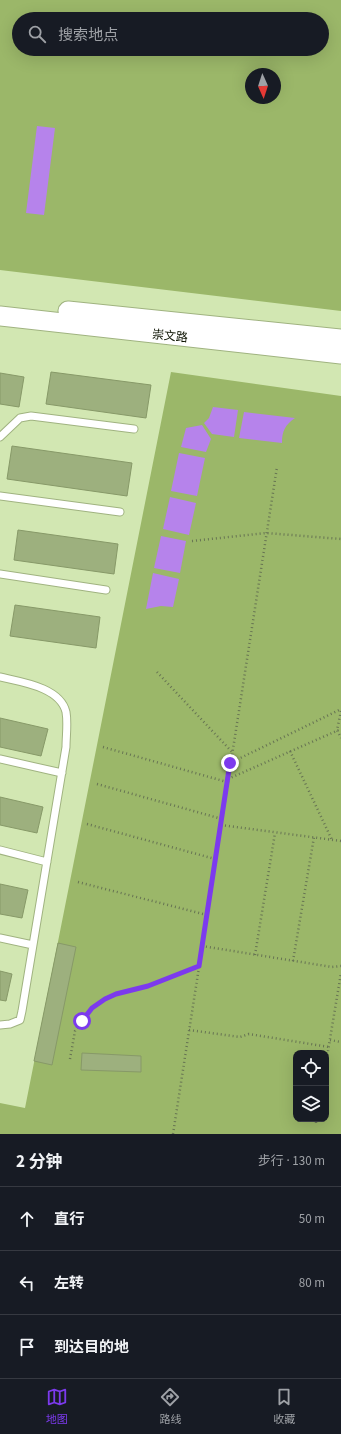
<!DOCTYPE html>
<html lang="zh">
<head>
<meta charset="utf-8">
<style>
  :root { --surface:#171b24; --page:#242831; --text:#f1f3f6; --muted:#9ea1a6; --line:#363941; --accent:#7c3aed }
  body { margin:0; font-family:"Source Sans 3","Noto Sans SC",sans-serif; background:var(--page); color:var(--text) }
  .controls { position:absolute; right:12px; bottom:12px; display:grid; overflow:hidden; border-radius:8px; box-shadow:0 4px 16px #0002 }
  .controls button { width:36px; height:36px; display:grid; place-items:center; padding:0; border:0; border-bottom:1px solid var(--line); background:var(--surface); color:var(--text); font:20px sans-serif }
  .compass { position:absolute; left:245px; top:68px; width:36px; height:36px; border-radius:50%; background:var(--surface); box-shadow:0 4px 16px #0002; rotate:177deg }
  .stop { position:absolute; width:12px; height:12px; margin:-9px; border:3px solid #7c3aed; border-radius:50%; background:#fff }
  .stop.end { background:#7c3aed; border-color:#fff; box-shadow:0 1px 4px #0008 }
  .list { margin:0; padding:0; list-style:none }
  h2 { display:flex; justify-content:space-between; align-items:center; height:52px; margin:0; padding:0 16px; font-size:17px }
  h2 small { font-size:13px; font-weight:400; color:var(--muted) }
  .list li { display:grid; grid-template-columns:26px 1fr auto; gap:12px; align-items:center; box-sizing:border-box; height:64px; padding:0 16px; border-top:1px solid var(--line) }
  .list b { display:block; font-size:15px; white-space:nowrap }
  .list em { font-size:13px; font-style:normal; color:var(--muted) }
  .icon { flex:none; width:22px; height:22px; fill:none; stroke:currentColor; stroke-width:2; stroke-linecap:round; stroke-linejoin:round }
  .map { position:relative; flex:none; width:341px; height:1134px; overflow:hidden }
  .search { position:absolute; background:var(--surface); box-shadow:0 4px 16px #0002; left:12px; right:12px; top:12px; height:44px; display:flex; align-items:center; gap:10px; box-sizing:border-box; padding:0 14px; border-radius:22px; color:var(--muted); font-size:15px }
  .sheet { height:244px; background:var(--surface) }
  nav { display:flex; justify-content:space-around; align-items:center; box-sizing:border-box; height:56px; border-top:1px solid var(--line); background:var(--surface); font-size:11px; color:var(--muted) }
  nav a { display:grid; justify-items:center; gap:2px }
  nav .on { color:var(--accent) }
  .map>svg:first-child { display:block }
</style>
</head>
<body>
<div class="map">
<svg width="341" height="1134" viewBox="0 0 341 1134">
  <rect width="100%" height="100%" fill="#d2e7b2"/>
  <!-- green -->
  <path fill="#9bb769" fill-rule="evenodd" d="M0,0h341v311l-341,-41zM19,19h303v30h-303zM251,74h24v24h-24z
    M171,372l170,24v738h-341v-31l25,5zM296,1053h30v66h-30z"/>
  <!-- water -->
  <path fill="#b683eb" d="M37,126l18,2 -11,87 -18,-2z
    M213,407l25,3 -4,27 -22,-3 -8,-11 5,-5z
    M244,412l51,6c-10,7 -13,13 -13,25l-43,-5z
    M202,425l9,14 -5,13 -25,-5 5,-19z
    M179,453l26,5 -8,38 -26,-5z
    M170,497l26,6 -7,32 -26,-6z
    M161,536l25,5 -6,32 -26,-5z
    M153,573l26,6 -6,28 -12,-1 -15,3z"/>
  <!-- building -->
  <path fill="#9db07e" stroke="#879968" d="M51,372l100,13 -5,33 -100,-14z
    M0,373l24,4 -5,30 -19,-3z
    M12,446l120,17 -5,33 -120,-17z
    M18,530l100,14 -4,30 -100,-14z
    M15,605l85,12 -4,31 -86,-12z
    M0,718l48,11 -7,27 -41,-9z
    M0,797l43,10 -6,26 -37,-8z
    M0,884l28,6 -6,28 -22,-4z
    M58,943l18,4 -24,118 -18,-4z
    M0,971l12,3 -6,27 -6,-1z
    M82,1053l59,3v16l-60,-2z"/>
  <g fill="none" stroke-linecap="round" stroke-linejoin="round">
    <defs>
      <path id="lane" d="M0,437l20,-19 11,-2 103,13
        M0,496l120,16
        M0,574l106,16
        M0,677c21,5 60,10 66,35 2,11 0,24 0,35l-44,264 -2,9 -10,4 -10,1
        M0,759l62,14
        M0,850l47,12
        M0,938l33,7"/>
      <path id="secondary" d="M68,311l273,28
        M0,316l341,38"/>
    </defs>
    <!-- lane casing -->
    <use href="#lane" stroke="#a0b380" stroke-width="9"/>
    <!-- secondary casing -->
    <use href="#secondary" stroke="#a0b380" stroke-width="21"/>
    <!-- path -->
    <path stroke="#677453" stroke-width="2.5" stroke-dasharray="1 3" stroke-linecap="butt" d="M192,541l74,-8 75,6
      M157,672l75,80
      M341,711l-4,19 4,8
      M103,747l124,35
      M290,751l42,89
      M230,763l111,-54
      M228,779l113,-50
      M97,784l125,35
      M87,824l128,35
      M221,825l120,16
      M78,882l129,33
      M202,946l130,21 9,-1
      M255,955l20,-122
      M293,961l21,-124
      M189,1030l51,7 9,-3 80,13
      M330,1040l11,2
      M70,1059l5,-28 17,-23 13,-9 11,-5 32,-8 50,-20
      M326,1063l15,-90
      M316,1123v-4
      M173,1134l104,-667"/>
    <!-- lane -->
    <use href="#lane" stroke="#fff" stroke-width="7"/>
    <!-- secondary -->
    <use href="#secondary" stroke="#fff" stroke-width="19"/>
  </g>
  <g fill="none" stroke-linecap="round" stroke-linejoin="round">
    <!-- route -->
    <path stroke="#7c3aed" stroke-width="5" d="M82,1021l10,-13 13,-9 11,-5 32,-8 51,-20 31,-203"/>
  </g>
  <g text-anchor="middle" stroke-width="3" stroke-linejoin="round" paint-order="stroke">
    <!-- street labels -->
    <g font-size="12" fill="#0d1302" stroke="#fff">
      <text transform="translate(170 336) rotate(6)" y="4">崇文路</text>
    </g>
  </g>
</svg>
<div class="controls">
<button><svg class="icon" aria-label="locate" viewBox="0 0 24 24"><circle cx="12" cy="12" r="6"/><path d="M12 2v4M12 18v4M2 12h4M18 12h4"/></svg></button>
<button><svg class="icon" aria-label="layers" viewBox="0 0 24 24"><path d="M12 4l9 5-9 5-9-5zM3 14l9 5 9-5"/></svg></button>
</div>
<svg class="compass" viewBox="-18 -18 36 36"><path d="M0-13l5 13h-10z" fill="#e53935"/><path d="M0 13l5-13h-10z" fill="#9ea1a6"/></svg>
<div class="stop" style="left:82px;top:1021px"></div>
<div class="stop end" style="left:230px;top:763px"></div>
<div class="search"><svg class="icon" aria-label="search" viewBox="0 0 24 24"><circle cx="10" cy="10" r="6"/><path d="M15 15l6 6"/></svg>搜索地点</div>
</div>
<section class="sheet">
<h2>2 分钟<small>步行 · 130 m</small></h2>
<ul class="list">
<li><svg class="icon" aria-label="ahead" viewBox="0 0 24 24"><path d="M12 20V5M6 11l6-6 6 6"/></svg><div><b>直行</b></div><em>50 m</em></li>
<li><svg class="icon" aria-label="left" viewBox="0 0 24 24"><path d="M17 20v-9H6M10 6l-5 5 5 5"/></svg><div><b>左转</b></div><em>80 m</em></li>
<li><svg class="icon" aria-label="arrive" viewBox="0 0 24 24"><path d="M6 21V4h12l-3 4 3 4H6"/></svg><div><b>到达目的地</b></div></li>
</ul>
</section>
<nav>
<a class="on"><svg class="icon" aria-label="map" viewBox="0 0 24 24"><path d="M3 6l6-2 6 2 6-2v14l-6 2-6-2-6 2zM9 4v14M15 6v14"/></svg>地图</a>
<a><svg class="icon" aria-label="directions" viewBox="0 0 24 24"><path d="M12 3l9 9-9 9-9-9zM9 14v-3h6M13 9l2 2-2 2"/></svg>路线</a>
<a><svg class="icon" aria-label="saved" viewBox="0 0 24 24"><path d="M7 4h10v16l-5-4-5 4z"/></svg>收藏</a>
</nav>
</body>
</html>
